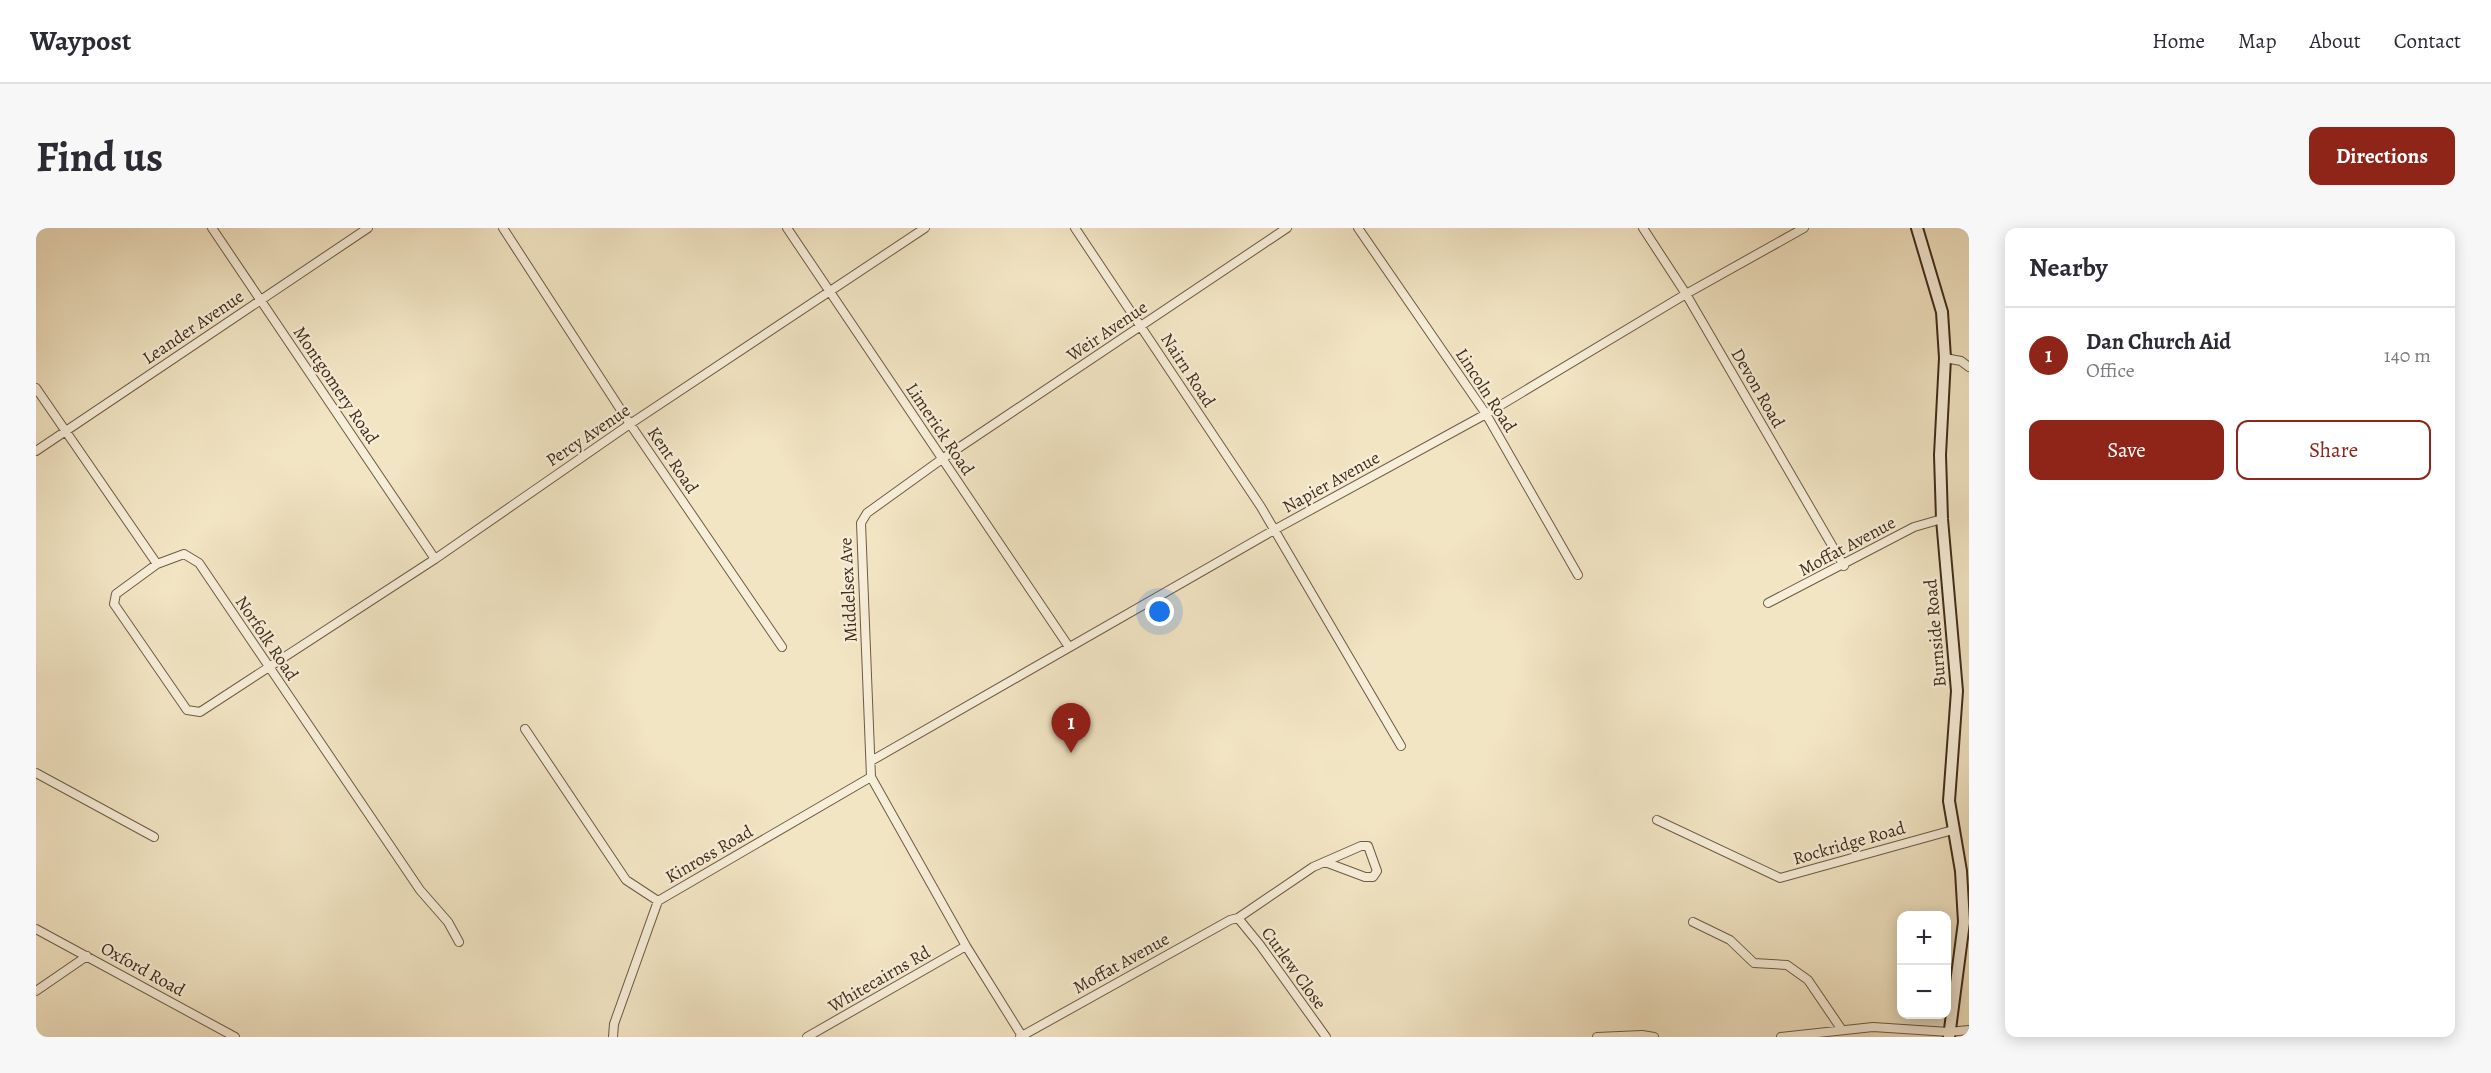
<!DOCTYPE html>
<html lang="en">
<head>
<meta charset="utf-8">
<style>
  :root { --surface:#fff; --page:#f7f7f7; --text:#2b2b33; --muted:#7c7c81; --line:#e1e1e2; --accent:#8f2418 }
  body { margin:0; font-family:Alegreya,serif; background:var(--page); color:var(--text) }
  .controls { position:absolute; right:18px; bottom:18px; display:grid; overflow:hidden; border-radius:12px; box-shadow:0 3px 15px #0003 }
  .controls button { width:54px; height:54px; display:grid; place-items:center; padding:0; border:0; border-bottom:2px solid var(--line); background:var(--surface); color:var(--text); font:30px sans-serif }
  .you { position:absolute; left:1124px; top:384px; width:21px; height:21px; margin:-15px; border:4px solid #fff; border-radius:50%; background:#1a73e8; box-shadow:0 0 0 9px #1a73e833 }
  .badge { display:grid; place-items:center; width:39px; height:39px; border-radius:50%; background:var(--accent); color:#fff; font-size:20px; font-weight:700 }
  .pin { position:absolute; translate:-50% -50px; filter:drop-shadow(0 2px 3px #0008) }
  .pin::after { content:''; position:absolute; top:32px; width:21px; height:18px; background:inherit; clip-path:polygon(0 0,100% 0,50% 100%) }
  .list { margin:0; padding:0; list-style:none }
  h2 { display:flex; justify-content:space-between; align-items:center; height:78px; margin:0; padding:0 24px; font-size:26px }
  h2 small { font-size:20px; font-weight:400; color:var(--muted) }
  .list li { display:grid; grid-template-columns:39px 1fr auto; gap:18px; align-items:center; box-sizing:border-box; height:96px; padding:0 24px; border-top:2px solid var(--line) }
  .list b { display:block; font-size:22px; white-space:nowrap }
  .list p { margin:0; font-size:20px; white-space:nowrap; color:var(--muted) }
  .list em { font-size:20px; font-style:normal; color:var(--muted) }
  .actions { display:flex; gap:12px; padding:18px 24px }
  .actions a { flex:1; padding:14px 0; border:2px solid var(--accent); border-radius:12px; text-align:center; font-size:21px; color:var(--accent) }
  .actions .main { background:var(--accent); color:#fff }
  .map { position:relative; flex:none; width:1933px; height:809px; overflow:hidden; border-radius:12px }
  header { display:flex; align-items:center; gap:36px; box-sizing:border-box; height:84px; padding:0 30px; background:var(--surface); border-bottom:2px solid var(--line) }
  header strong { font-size:28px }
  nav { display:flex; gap:33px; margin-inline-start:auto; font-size:21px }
  .intro { display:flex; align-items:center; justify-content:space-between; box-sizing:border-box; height:144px; padding:0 36px }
  h1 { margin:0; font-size:42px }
  .button { padding:15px 27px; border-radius:12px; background:var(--accent); color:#fff; font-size:21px; font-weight:700 }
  main { display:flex; gap:36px; padding:0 36px }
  aside { flex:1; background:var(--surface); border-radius:12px; box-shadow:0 3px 15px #0003 }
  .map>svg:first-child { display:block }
</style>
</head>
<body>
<header>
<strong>Waypost</strong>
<nav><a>Home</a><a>Map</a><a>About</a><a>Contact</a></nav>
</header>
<div class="intro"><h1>Find us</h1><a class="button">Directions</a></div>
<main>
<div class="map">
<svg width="1933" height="809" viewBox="0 0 1933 809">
  <rect width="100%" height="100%" fill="#f2e5c4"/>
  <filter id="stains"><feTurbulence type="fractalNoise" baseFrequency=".00333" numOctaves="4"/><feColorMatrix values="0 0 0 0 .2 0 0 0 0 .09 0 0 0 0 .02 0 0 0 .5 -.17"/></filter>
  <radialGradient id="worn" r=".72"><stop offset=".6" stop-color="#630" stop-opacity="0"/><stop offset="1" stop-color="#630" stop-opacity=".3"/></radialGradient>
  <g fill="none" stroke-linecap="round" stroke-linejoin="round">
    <defs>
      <path id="street" d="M176,0l223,331
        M467,0l127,196 152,223
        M751,0l282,419
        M1039,0l186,279 140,239
        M1322,0l128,186 92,161
        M1607,0l43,66 158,272
        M1909,130l16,3 8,6
        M0,160l121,176 27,-10 15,9 221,327 28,32 11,20
        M0,223l332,-223
        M121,336l-41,30 -2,10 73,106 13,2 235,-153 195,-135 295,-196
        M1732,375l146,-76 28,-8
        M489,501l101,151 32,21 213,-124
        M835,533l403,-231 212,-116 200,-120 118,-66
        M0,545l118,64
        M1621,592l123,58 173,-48
        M1202,690l22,27 66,92
        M1657,694l37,18 24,23 33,2 21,15 34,50
        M0,701l199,108
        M0,763l51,-35
        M986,808l-56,-90 -95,-169 -10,-254 6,-10 75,-54 345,-231
        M577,809l1,-13 44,-123
        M771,809l159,-91
        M984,809l210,-117 8,-2 75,-51 48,-21h7l9,25 -4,6h-8l-40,-15
        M1561,809l45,-2 12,2
        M1745,809l92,-10 76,5 20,-2"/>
      <path id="secondary" d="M1881,0l25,84 3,46 -5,97 2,64 15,172 -8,110 12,70 3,51 -15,115"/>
    </defs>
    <!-- street casing -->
    <use href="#street" stroke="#6d5b45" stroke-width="10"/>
    <!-- secondary casing -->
    <use href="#secondary" stroke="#412d1b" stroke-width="14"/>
    <!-- street -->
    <use href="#street" stroke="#f7eed9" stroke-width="8"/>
    <!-- secondary -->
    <use href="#secondary" stroke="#f7eed9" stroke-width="10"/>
  </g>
  <g text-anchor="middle" stroke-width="4.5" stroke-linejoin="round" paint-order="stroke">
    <!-- street labels -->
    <g font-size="18" fill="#412d1b" stroke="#f7eed9">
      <text transform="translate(157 99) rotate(-34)" y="6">Leander Avenue</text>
      <text transform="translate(1071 103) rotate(-34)" y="6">Weir Avenue</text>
      <text transform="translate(1152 142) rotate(57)" y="6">Nairn Road</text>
      <text transform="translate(300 157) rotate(56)" y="6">Montgomery Road</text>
      <text transform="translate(1722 160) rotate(60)" y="6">Devon Road</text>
      <text transform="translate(1450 162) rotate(57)" y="6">Lincoln Road</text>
      <text transform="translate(904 201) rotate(56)" y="6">Limerick Road</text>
      <text transform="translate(552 207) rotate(-34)" y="6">Percy Avenue</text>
      <text transform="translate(637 232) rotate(56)" y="6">Kent Road</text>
      <text transform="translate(1295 254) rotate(-29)" y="6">Napier Avenue</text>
      <text transform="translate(1811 318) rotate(-28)" y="6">Moffat Avenue</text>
      <text transform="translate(812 362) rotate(-93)" y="6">Middelsex Ave</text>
      <text transform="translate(1899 405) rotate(-95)" y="6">Burnside Road</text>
      <text transform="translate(231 410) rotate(56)" y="6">Norfolk Road</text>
      <text transform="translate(1813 615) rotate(-16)" y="6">Rockridge Road</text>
      <text transform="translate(673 626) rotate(-30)" y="6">Kinross Road</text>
      <text transform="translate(1085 735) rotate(-29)" y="6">Moffat Avenue</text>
      <text transform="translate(1258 740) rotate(54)" y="6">Curlew Close</text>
      <text transform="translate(107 741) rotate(29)" y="6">Oxford Road</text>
      <text transform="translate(843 751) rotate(-30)" y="6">Whitecairns Rd</text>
    </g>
  </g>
  <rect width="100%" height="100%" filter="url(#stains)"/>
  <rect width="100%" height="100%" fill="url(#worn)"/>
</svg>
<div class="controls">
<button>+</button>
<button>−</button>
</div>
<div class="you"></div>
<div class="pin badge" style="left:1035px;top:525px">1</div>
</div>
<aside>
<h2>Nearby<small></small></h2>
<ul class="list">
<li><span class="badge">1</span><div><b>Dan Church Aid</b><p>Office</p></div><em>140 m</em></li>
</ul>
<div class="actions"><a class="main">Save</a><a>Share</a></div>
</aside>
</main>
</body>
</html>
